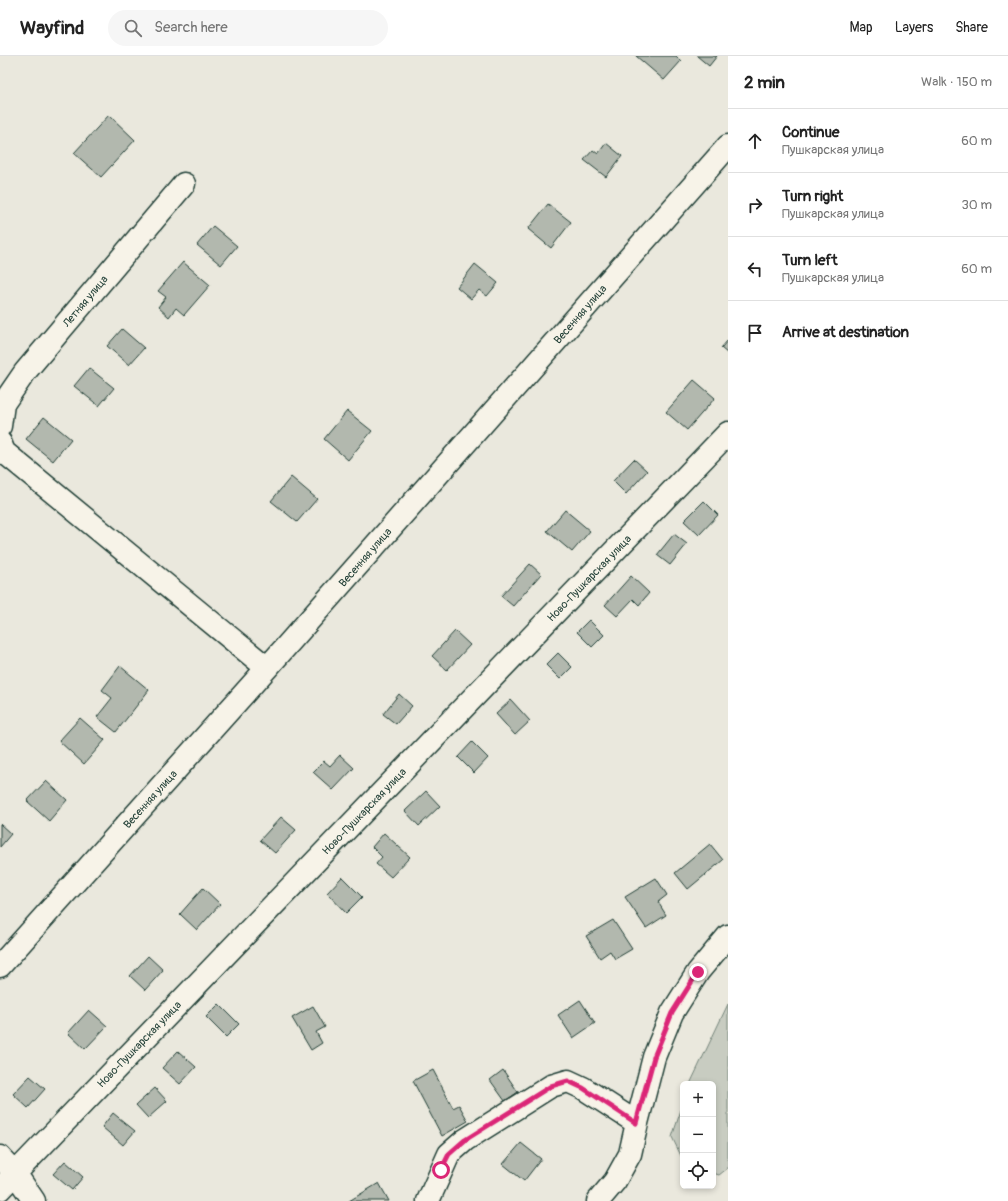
<!DOCTYPE html>
<html lang="en">
<head>
<meta charset="utf-8">
<style>
  :root { --surface:#fff; --page:#f6f6f6; --text:#222; --muted:#767676; --line:#e0e0e0 }
  body { margin:0; font-family:Pangolin,sans-serif; background:var(--page); color:var(--text) }
  .controls { position:absolute; right:12px; bottom:12px; display:grid; overflow:hidden; border-radius:6px; box-shadow:0 2px 6px #0003 }
  .controls button { width:36px; height:36px; display:grid; place-items:center; padding:0; border:0; border-bottom:1px solid var(--line); background:var(--surface); color:var(--text); font:20px sans-serif }
  .stop { position:absolute; width:12px; height:12px; margin:-9px; border:3px solid #db2777; border-radius:50%; background:#fff }
  .stop.end { background:#db2777; border-color:#fff; box-shadow:0 1px 4px #0008 }
  .list { margin:0; padding:0; list-style:none }
  h2 { display:flex; justify-content:space-between; align-items:center; height:52px; margin:0; padding:0 16px; font-size:17px }
  h2 small { font-size:13px; font-weight:400; color:var(--muted) }
  .list li { display:grid; grid-template-columns:26px 1fr auto; gap:12px; align-items:center; box-sizing:border-box; height:64px; padding:0 16px; border-top:1px solid var(--line) }
  .list b { display:block; font-size:15px; white-space:nowrap }
  .list p { margin:0; font-size:13px; white-space:nowrap; color:var(--muted) }
  .list em { font-size:13px; font-style:normal; color:var(--muted) }
  .icon { flex:none; width:22px; height:22px; fill:none; stroke:currentColor; stroke-width:2; stroke-linecap:round; stroke-linejoin:round }
  .map { position:relative; flex:none; width:728px; height:1145px; overflow:hidden }
  header { display:flex; align-items:center; gap:24px; box-sizing:border-box; height:56px; padding:0 20px; background:var(--surface); border-bottom:1px solid var(--line) }
  header strong { font-size:19px }
  nav { display:flex; gap:22px; margin-inline-start:auto; font-size:14px }
  .search { width:280px; height:36px; background:var(--page); display:flex; align-items:center; gap:10px; box-sizing:border-box; padding:0 14px; border-radius:22px; color:var(--muted); font-size:15px }
  main { display:flex }
  aside { flex:1; background:var(--surface) }
  .map>svg:first-child { display:block }
</style>
</head>
<body>
<header>
<strong>Wayfind</strong>
<div class="search"><svg class="icon" aria-label="search" viewBox="0 0 24 24"><circle cx="10" cy="10" r="6"/><path d="M15 15l6 6"/></svg>Search here</div>
<nav><a>Map</a><a>Layers</a><a>Share</a></nav>
</header>
<main>
<div class="map">
<svg width="728" height="1145" viewBox="0 0 728 1145">
  <rect width="100%" height="100%" fill="#eae8dd"/>
  <filter id="ink" filterUnits="userSpaceOnUse"><feTurbulence type="fractalNoise" baseFrequency=".025" numOctaves="2"/><feDisplacementMap in="SourceGraphic" scale="8" xChannelSelector="R" yChannelSelector="G"/><feConvolveMatrix kernelMatrix="1 2 1 2 8 2 1 2 1" color-interpolation-filters="sRGB"/></filter>
  <g filter="url(#ink)">
    <!-- green -->
    <path fill="#c8ccc1" stroke="#74847a" d="M728,948v164l-9,7 -6,-2v-89h-23z
      M683,1048v56l-11,-23z"/>
    <!-- building -->
    <path fill="#b2b8ae" stroke="#1f3d34" d="M636,0h40l5,5 -17,19z
      M697,0h20l-8,10z
      M109,59l26,25 -34,37 -27,-24z
      M606,87l16,13 -16,21 -22,-17 9,-10 5,4z
      M548,148l23,18 -20,26 -23,-19z
      M213,170l24,20 -16,19 -24,-20z
      M183,206l27,23 -26,30 -8,-7 -7,9 -11,-10 8,-10 -8,-6z
      M475,208l23,19 -11,13 -8,-6 -8,9 -14,-12z
      M122,273l22,19 -15,17 -22,-19z
      M728,284v14l-7,-6z
      M89,312l25,20 -15,18 -25,-20z
      M694,324l21,18 -28,32 -21,-18z
      M347,355l25,20 -24,29 -24,-21z
      M44,361l27,22 -18,22 -27,-22z
      M634,403l13,12 -21,23 -13,-13z
      M291,421l26,22 -20,23 -26,-21z
      M704,445l14,14 -19,20 -15,-14z
      M565,454l25,21 -18,21 -25,-21z
      M674,478l13,10 -17,21 -13,-10z
      M530,508l11,10 -28,32 -12,-10z
      M631,520l18,17 -10,12 -6,-6 -16,17 -12,-11z
      M589,564l15,15 -12,12 -15,-15z
      M455,575l15,14 -23,25 -15,-14z
      M558,597l14,14 -12,12 -14,-14z
      M120,610l29,24 -33,42 -19,-15 15,-19 -10,-8z
      M399,638l13,12 -16,18 -13,-10z
      M511,644l19,21 -15,14 -19,-21z
      M80,662l25,22 -21,24 -25,-23z
      M472,686l16,16 -14,15 -16,-16z
      M340,699l14,13 -21,22 -20,-18 11,-11 6,5z
      M46,725l21,19 -18,21 -22,-20z
      M426,735l14,15 -21,20 -14,-15z
      M281,761l15,13 -21,23 -15,-13z
      M0,768l11,10 -11,13z
      M384,777l26,24 -19,20 -15,-13 6,-7 -10,-10z
      M710,788l13,16 -35,29 -13,-16z
      M342,821l20,20 -16,16 -19,-20z
      M656,822l11,17 -9,7 8,13 -20,13 -21,-31z
      M203,832l17,16 -23,26 -17,-16z
      M613,864l19,29 -17,10 -5,-8 -10,7 -14,-22z
      M148,900l15,14 -18,20 -15,-14z
      M580,944l15,23 -22,15 -15,-23z
      M219,948l20,20 -13,13 -20,-20z
      M313,950l12,21 -9,5 6,11 -11,7 -19,-32z
      M89,954l18,16 -22,23 -17,-16z
      M178,995l18,16 -16,17 -18,-16z
      M433,1014l20,38 6,-3 9,16 -26,15 -29,-55z
      M503,1014l15,22 -13,9 -15,-21z
      M30,1020l15,13 -17,19 -15,-14z
      M155,1032l12,13 -19,17 -12,-13z
      M113,1057l22,18 -12,14 -21,-18z
      M521,1087l20,16 -17,22 -21,-17z
      M65,1105l18,16 -11,13 -19,-16z
      M379,1127l10,18h-40z"/>
    <g fill="none" stroke-linecap="round" stroke-linejoin="round">
      <defs>
        <path id="minor" d="M0,370l3,-22 22,-32 159,-188
          M0,386l4,10 263,216
          M0,910l267,-298 461,-522
          M0,1101l15,16 19,28
          M0,1133l728,-756
          M428,1145l21,-47 16,-14 86,-54 17,-5 15,7 54,35
          M598,1145l17,-20 15,-27 7,-31 17,-66 18,-44 26,-41 30,-36"/>
      </defs>
      <!-- minor casing -->
      <use href="#minor" stroke="#1f3d34" stroke-width="25"/>
      <!-- minor -->
      <use href="#minor" stroke="#f7f3e8" stroke-width="22"/>
    </g>
  </g>
  <g fill="none" stroke-linecap="round" stroke-linejoin="round" filter="url(#ink)">
    <!-- route -->
    <path stroke="#db2777" stroke-width="5" d="M441,1114l8,-16 16,-14 86,-54 17,-5 15,7 53,35 18,-66 18,-44 26,-41"/>
  </g>
  <g text-anchor="middle" stroke-width="4" stroke-linejoin="round" paint-order="stroke">
    <!-- street labels -->
    <g font-size="11" fill="#1f3d34" stroke="#f7f3e8">
      <text transform="translate(85 245) rotate(-50)" y="4">Летняя улица</text>
      <text transform="translate(580 258) rotate(-49)" y="4">Весенняя улица</text>
      <text transform="translate(365 501) rotate(-49)" y="4">Весенняя улица</text>
      <text transform="translate(589 522) rotate(-46)" y="4">Ново-Пушкарская улица</text>
      <text transform="translate(150 743) rotate(-48)" y="4">Весенняя улица</text>
      <text transform="translate(364 755) rotate(-46)" y="4">Ново-Пушкарская улица</text>
      <text transform="translate(139 988) rotate(-46)" y="4">Ново-Пушкарская улица</text>
    </g>
  </g>
</svg>
<div class="controls">
<button>+</button>
<button>−</button>
<button><svg class="icon" aria-label="locate" viewBox="0 0 24 24"><circle cx="12" cy="12" r="6"/><path d="M12 2v4M12 18v4M2 12h4M18 12h4"/></svg></button>
</div>
<div class="stop" style="left:441px;top:1114px"></div>
<div class="stop end" style="left:698px;top:916px"></div>
</div>
<aside>
<h2>2 min<small>Walk · 150 m</small></h2>
<ul class="list">
<li><svg class="icon" aria-label="ahead" viewBox="0 0 24 24"><path d="M12 20V5M6 11l6-6 6 6"/></svg><div><b>Continue</b><p>Пушкарская улица</p></div><em>60 m</em></li>
<li><svg class="icon" aria-label="right" viewBox="0 0 24 24"><path d="M7 20v-9h11M14 6l5 5-5 5"/></svg><div><b>Turn right</b><p>Пушкарская улица</p></div><em>30 m</em></li>
<li><svg class="icon" aria-label="left" viewBox="0 0 24 24"><path d="M17 20v-9H6M10 6l-5 5 5 5"/></svg><div><b>Turn left</b><p>Пушкарская улица</p></div><em>60 m</em></li>
<li><svg class="icon" aria-label="arrive" viewBox="0 0 24 24"><path d="M6 21V4h12l-3 4 3 4H6"/></svg><div><b>Arrive at destination</b></div></li>
</ul>
</aside>
</main>
</body>
</html>
